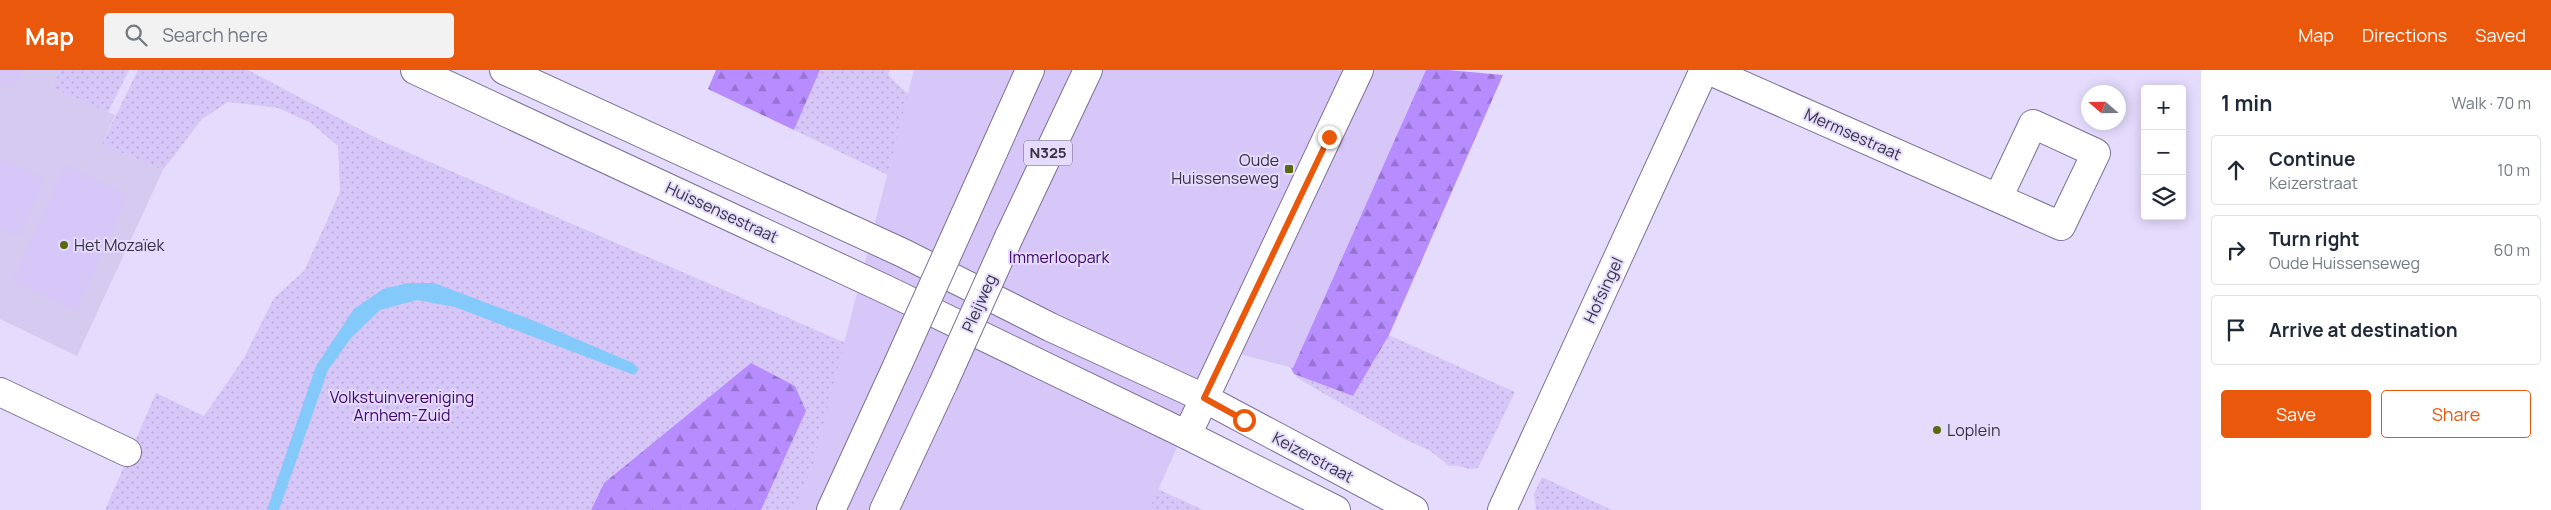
<!DOCTYPE html>
<html lang="en">
<head>
<meta charset="utf-8">
<style>
  :root { --surface:#fff; --page:#f2f2f3; --text:#1f2937; --muted:#747a83; --line:#e0e1e3; --accent:#ea580c }
  body { margin:0; font-family:Manrope,sans-serif; background:var(--page); color:var(--text) }
  .controls { position:absolute; right:15px; top:15px; display:grid; overflow:hidden; border-radius:5px; box-shadow:0 2px 12px #0003 }
  .controls button { width:45px; height:45px; display:grid; place-items:center; padding:0; border:0; border-bottom:1px solid var(--line); background:var(--surface); color:var(--text); font:25px sans-serif }
  .compass { position:absolute; left:2081px; top:15px; width:45px; height:45px; border-radius:50%; background:var(--surface); box-shadow:0 2px 12px #0003; rotate:290deg }
  .stop { position:absolute; width:15px; height:15px; margin:-11px; border:4px solid #ea580c; border-radius:50%; background:#fff }
  .stop.end { background:#ea580c; border-color:#fff; box-shadow:0 1px 5px #0008 }
  .list { margin:0; padding:0; list-style:none }
  h2 { display:flex; justify-content:space-between; align-items:center; height:65px; margin:0; padding:0 20px; font-size:21px }
  h2 small { font-size:16px; font-weight:400; color:var(--muted) }
  .list li { display:grid; grid-template-columns:32px 1fr auto; gap:15px; align-items:center; box-sizing:border-box; height:70px; margin:0 10px 10px; padding:0 10px; border:1px solid var(--line); border-radius:5px }
  .list b { display:block; font-size:19px; white-space:nowrap }
  .list p { margin:0; font-size:16px; white-space:nowrap; color:var(--muted) }
  .list em { font-size:16px; font-style:normal; color:var(--muted) }
  .actions { display:flex; gap:10px; padding:15px 20px }
  .actions a { flex:1; padding:11px 0; border:1px solid var(--accent); border-radius:5px; text-align:center; font-size:18px; color:var(--accent) }
  .actions .main { background:var(--accent); color:#fff }
  .icon { flex:none; width:28px; height:28px; fill:none; stroke:currentColor; stroke-width:2; stroke-linecap:round; stroke-linejoin:round }
  .map { position:relative; flex:none; width:2201px; height:440px; overflow:hidden }
  header { display:flex; align-items:center; gap:30px; box-sizing:border-box; height:70px; padding:0 25px; background:var(--accent); color:#fff }
  header strong { font-size:24px }
  nav { display:flex; gap:28px; margin-inline-start:auto; font-size:18px }
  .search { width:350px; height:45px; background:var(--page); display:flex; align-items:center; gap:12px; box-sizing:border-box; padding:0 18px; border-radius:5px; color:var(--muted); font-size:19px }
  main { display:flex }
  aside { flex:1; background:var(--surface) }
  .map>svg:first-child { display:block }
</style>
</head>
<body>
<header>
<strong>Map</strong>
<div class="search"><svg class="icon" aria-label="search" viewBox="0 0 24 24"><circle cx="10" cy="10" r="6"/><path d="M15 15l6 6"/></svg>Search here</div>
<nav><a>Map</a><a>Directions</a><a>Saved</a></nav>
</header>
<main>
<div class="map">
<svg width="2201" height="440" viewBox="0 0 2201 440">
  <defs>
    <pattern id="grass-dots" width="8" height="8" patternUnits="userSpaceOnUse" patternTransform="scale(1.25)"><rect width="8" height="8" fill="#d7c7f9"/><path d="M2 2h.1M6 6h.1" fill="none" stroke="#b9abd7" stroke-width="1.8" stroke-linecap="round"/></pattern>
    <pattern id="forest-firs" width="22" height="20" patternUnits="userSpaceOnUse" patternTransform="scale(1.25)"><rect width="22" height="20" fill="#b78cff"/><path d="M5 1l3.5 6h-7zM16 11l3.5 6h-7z" fill="#9673d0"/></pattern>
  </defs>
  <rect width="100%" height="100%" fill="#e5dbfd"/>
  <!-- built -->
  <path fill="#d5caef" d="M0,0h60l-8,18 63,27 -13,29 61,26 -86,186 -77,-37z"/>
  <!-- grass -->
  <path fill="url(#grass-dots)" d="M60,0h69l-21,42 -56,-24z
    M138,0h110l136,72 487,212 -71,156h-39l45,-99 -202,71 -13,28h-486l51,-117 48,23 40,-58 30,-60 30,-27 36,-79 -2,-46 -27,-23 -33,-15 -50,-6 -26,17 -39,51 -61,-26z
    M820,0h70l-2,5 39,37 15,89 -148,-71z
    M1389,265l126,57 -37,76c-11,3 -18,-4 -29,-2l-20,-16 -25,-11 -102,-58 -8,-7 59,22z
    M1542,407l70,33h-76l-2,-16z
    M1145,413l58,27h-71z"/>
  <!-- forest -->
  <path fill="url(#forest-firs)" d="M716,0h104l-26,60 -86,-41z
    M1395,0h53l55,5 -114,260 -36,61 -59,-22 -6,-12z
    M751,293l44,23 11,25 -45,99h-170l13,-27z"/>
  <!-- park -->
  <path fill="#d7c7f9" d="M0,0h23l-8,18 -15,-6z
    M914,0h512l-133,298 -72,-19 -72,161h-356l20,-45z
    M0,88l45,21 -26,58 -19,-8z
    M65,95l64,30 -53,115 -64,-29z"/>
  <!-- water -->
  <path fill="#83cafb" d="M408,213h26l98,37 101,43 6,6 -5,6 -179,-68 -38,-7 -37,10 -29,28 -23,32 -49,140h-12l49,-144 38,-57 29,-20z"/>
  <g fill="none" stroke-linecap="round" stroke-linejoin="round">
    <defs>
      <path id="street" d="M1708,0l353,156 35,-73 -63,-29 -35,74
        M0,322l127,60
        M1204,328l210,112
        M1187,365l149,75
        M1502,440l202,-440"/>
      <path id="secondary" d="M415,0l470,219 302,146 172,-365
        M504,0l399,183 147,74 154,71"/>
      <path id="highway" d="M964,147l66,-147
        M1009,167l79,-167
        M831,440l67,-146
        M884,440l59,-126"/>
    </defs>
    <!-- street casing -->
    <use href="#street" stroke="#7d7196" stroke-width="30"/>
    <!-- secondary casing -->
    <use href="#secondary" stroke="#7d7196" stroke-width="30"/>
    <!-- highway casing -->
    <use href="#highway" stroke="#7d7196" stroke-width="30"/>
    <!-- street -->
    <use href="#street" stroke="#fff" stroke-width="28"/>
    <!-- secondary -->
    <use href="#secondary" stroke="#fff" stroke-width="28"/>
    <!-- highway -->
    <use href="#highway" stroke="#fff" stroke-width="28"/>
    <defs>
      <path id="highway-bridge" d="M898,294l66,-147
        M943,314l66,-147"/>
    </defs>
    <!-- highway-bridge casing -->
    <use href="#highway-bridge" stroke="#7d7196" stroke-width="30" stroke-linecap="butt"/>
    <!-- highway-bridge -->
    <use href="#highway-bridge" stroke="#fff" stroke-width="28"/>
  </g>
  <g fill="none" stroke-linecap="round" stroke-linejoin="round">
    <!-- route -->
    <path stroke="#ea580c" stroke-width="6" d="M1244,350l-40,-22 125,-261"/>
  </g>
  <!-- markers -->
  <g fill="#596811" stroke="#e5dbfd" stroke-width="2">
    <rect x="1284" y="94" width="10" height="10" rx="2.5"/>
    <circle cx="64" cy="175" r="5"/>
    <circle cx="1937" cy="360" r="5"/>
  </g>
  <g text-anchor="middle" stroke-width="4" stroke-linejoin="round" paint-order="stroke">
    <!-- shield labels -->
    <rect fill="#e5dbfd" stroke="#6b657a" stroke-width="1" x="1024" y="70.5" width="48" height="25" rx="4"/>
    <g font-size="15" font-weight="bold" fill="#373242">
      <text x="1048" y="88">N325</text>
    </g>
    <!-- street labels -->
    <g font-size="16" fill="#373242" stroke="#e5dbfd">
      <text transform="translate(1853 64) rotate(24)" y="6">Mermsestraat</text>
      <text transform="translate(722 142) rotate(25)" y="6">Huissensestraat</text>
      <text transform="translate(1603 220) rotate(-65)" y="6">Hofsingel</text>
      <text transform="translate(979 233) rotate(-66)" y="6">Pleijweg</text>
      <text transform="translate(1313 387) rotate(28)" y="6">Keizerstraat</text>
    </g>
    <!-- poi labels -->
    <g font-size="16" fill="#373242" stroke="#e5dbfd" text-anchor="start">
      <text x="1279" y="96" text-anchor="end">Oude<tspan x="1279" dy="18">Huissenseweg</tspan></text>
      <text x="74" y="181">Het Mozaïek</text>
      <text x="1947" y="366">Loplein</text>
    </g>
    <!-- park labels -->
    <g font-size="16" fill="#3d056f" stroke="#e5dbfd">
      <text x="1059" y="193">Immerloopark</text>
      <text x="402" y="333">Volkstuinvereniging<tspan x="402" dy="18">Arnhem-Zuid</tspan></text>
    </g>
  </g>
</svg>
<div class="controls">
<button>+</button>
<button>−</button>
<button><svg class="icon" aria-label="layers" viewBox="0 0 24 24"><path d="M12 4l9 5-9 5-9-5zM3 14l9 5 9-5"/></svg></button>
</div>
<svg class="compass" viewBox="-18 -18 36 36"><path d="M0-13l5 13h-10z" fill="#e53935"/><path d="M0 13l5-13h-10z" fill="#747a83"/></svg>
<div class="stop" style="left:1244px;top:350px"></div>
<div class="stop end" style="left:1329px;top:67px"></div>
</div>
<aside>
<h2>1 min<small>Walk · 70 m</small></h2>
<ul class="list">
<li><svg class="icon" aria-label="ahead" viewBox="0 0 24 24"><path d="M12 20V5M6 11l6-6 6 6"/></svg><div><b>Continue</b><p>Keizerstraat</p></div><em>10 m</em></li>
<li><svg class="icon" aria-label="right" viewBox="0 0 24 24"><path d="M7 20v-9h11M14 6l5 5-5 5"/></svg><div><b>Turn right</b><p>Oude Huissenseweg</p></div><em>60 m</em></li>
<li><svg class="icon" aria-label="arrive" viewBox="0 0 24 24"><path d="M6 21V4h12l-3 4 3 4H6"/></svg><div><b>Arrive at destination</b></div></li>
</ul>
<div class="actions"><a class="main">Save</a><a>Share</a></div>
</aside>
</main>
</body>
</html>
